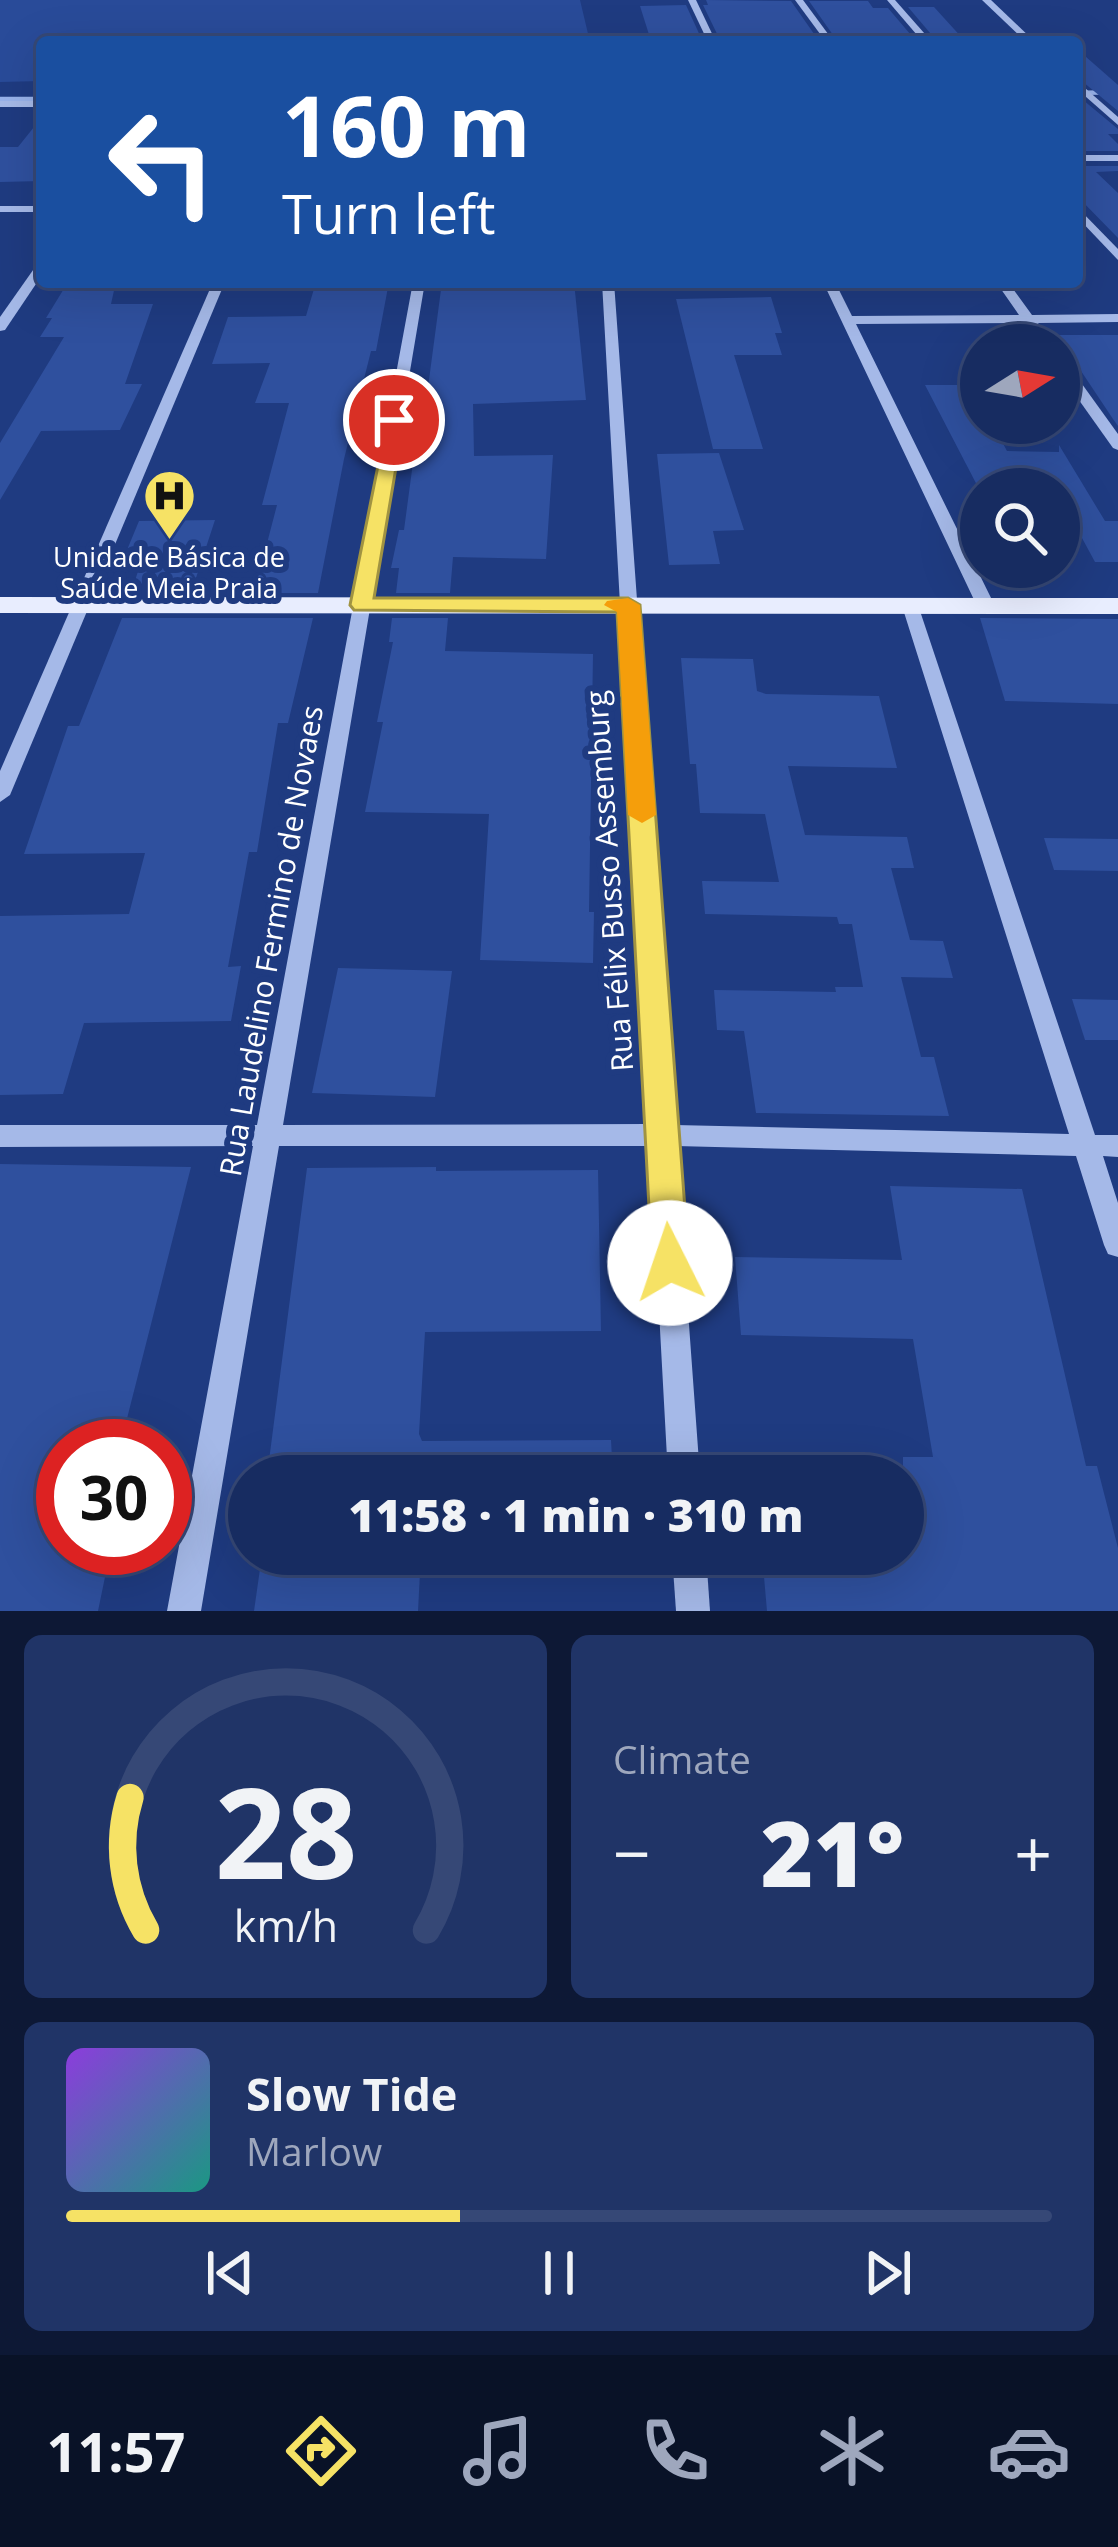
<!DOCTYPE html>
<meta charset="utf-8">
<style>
:root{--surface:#172c61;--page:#203467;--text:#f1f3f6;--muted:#9ea7bd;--line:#364876;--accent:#f6e265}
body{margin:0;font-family:"Open Sans",sans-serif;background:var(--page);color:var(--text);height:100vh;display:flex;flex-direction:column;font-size:45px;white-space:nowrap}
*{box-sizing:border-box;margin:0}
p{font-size:39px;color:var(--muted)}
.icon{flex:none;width:66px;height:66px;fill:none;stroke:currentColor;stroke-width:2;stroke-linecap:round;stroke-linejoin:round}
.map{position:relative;height:1611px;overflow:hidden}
.panel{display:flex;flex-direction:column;gap:24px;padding:24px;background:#0d1835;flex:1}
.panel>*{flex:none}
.guide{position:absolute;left:36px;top:36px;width:1047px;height:252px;border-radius:12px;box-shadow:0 12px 48px #0002,0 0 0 3px var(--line);background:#1a4fa0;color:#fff;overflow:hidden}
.needle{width:78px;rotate:79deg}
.fabs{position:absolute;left:960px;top:324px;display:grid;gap:24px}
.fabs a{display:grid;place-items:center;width:120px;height:120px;border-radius:50%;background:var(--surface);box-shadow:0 12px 48px #0002,0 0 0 3px var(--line);font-size:60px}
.speed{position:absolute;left:36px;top:1419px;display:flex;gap:24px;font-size:60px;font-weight:700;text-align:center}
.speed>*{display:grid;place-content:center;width:156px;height:156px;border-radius:50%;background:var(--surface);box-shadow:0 12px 48px #0002,0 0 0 3px var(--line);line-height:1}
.speed .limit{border:18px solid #d22;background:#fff;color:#111}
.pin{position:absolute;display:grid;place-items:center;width:102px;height:102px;color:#fff;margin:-51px;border:6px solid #fff;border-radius:50%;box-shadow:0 3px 12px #0007}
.me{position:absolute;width:132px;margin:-66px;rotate:356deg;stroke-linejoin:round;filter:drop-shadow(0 0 9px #0008)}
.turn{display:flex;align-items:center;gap:42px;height:252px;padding:0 48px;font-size:54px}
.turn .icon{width:156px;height:156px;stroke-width:2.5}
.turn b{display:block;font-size:84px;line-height:102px}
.big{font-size:90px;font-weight:800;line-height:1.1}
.panel .widget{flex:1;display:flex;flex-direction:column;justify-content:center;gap:18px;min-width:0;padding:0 42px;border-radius:18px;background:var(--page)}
.panel .dial{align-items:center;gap:0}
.dial svg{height:312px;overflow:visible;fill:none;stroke:var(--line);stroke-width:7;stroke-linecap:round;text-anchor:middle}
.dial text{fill:var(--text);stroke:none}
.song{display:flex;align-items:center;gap:36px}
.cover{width:144px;height:144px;border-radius:18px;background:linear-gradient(135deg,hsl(270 70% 55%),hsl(170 70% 35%))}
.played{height:12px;border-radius:6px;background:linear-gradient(90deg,var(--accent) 40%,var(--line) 40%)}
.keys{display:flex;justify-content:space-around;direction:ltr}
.heat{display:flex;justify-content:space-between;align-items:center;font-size:66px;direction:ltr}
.panel .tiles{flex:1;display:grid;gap:24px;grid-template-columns:1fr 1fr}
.widget:last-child{grid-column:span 2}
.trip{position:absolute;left:228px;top:1455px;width:696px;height:120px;border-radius:60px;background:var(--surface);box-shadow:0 12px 48px #0002,0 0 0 3px var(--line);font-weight:800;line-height:120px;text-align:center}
.tab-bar{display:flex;height:192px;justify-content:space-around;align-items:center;background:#091227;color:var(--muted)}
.tab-bar .icon{width:84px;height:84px}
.tab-bar .current{color:var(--accent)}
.tab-bar b{font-size:54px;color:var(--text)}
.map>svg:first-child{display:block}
.green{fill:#294b99}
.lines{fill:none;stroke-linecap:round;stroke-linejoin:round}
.stream{stroke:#98b2ea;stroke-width:4.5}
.building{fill:#2f509e}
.minor{fill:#a5b9e8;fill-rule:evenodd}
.major{fill:#e8edfe;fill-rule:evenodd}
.route{fill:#f6e265;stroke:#a09342;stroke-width:3}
.slow{fill:#f59e0b}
.labels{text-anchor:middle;stroke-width:12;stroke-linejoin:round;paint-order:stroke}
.far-poi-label{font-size:27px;fill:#fff;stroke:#1f3b81}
.street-label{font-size:30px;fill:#fff;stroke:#1f3b81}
</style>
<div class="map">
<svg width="1118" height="1611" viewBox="0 0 1118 1611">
<rect width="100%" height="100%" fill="#1f3b81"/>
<!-- green -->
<polygon class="green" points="0,0 580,0 590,42 42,42 42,81 0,82"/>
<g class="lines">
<!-- stream -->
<g class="stream">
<polyline points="1077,93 1118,92"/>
<polyline points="0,99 42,99"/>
</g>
</g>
<!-- building -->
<g class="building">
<polygon points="706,0 791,1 819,41 720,40 703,5 708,5"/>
<polygon points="809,1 868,1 873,8 888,8 916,41 838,42"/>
<polygon points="686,5 702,40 651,41 640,6"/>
<polygon points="908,7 934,7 964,40 936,40"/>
<polygon points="1077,49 1118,85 1118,111 1077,77"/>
<polygon points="1077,95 1118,129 1118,134 1108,134 1118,144 1118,151 1077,151"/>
<polygon points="42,117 42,181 0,182 0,147 18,147"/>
<polygon points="1077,166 1118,166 1118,171 1096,172 1118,193 1118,238 1077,196"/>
<polygon points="316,282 389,282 376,351 371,351 344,459 318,593 254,593 277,505 262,505 289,403 255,403 270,363 212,364 228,317 306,316"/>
<polygon points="442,282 574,282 586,400 473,404 474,456 553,455 546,559 453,557 450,593 396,593 399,568 391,568 399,530 404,530 414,455 419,455"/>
<polygon points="115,286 111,304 153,304 125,384 142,384 120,430 41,431 0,500 0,443 64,337 40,337 52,318 46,318 65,287"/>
<polygon points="771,297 782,333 775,333 782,355 734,355 763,449 713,449 676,299"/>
<polygon points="1057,335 1118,335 1118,426 1113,419"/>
<polygon points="925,385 981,385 981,423 992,423 1007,451 1059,452 1059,445 1105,521 1118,521 1118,562 1095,562 1082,538 1059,539 1059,489 979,489"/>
<polygon points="719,453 744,530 713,531 720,564 669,565 657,454"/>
<polygon points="215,520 191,593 131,593 141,562 122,562 139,521"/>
<polygon points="122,618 313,618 288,723 278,723 257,852 249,852 228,967 241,966 231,1021 84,1023 63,1094 0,1095 0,916 129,914 145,853 24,854 68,726 79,726"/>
<polygon points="392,618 448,618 445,651 593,654 589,912 594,912 593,963 480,960 489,814 365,812 383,722 377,722 393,642 389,642"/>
<polygon points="980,618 1118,619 1118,704 1005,701"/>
<polygon points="681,658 753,659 757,691 766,694 879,696 897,768 788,766 805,835 907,837 914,868 891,868 910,940 943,941 953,978 901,977 921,1057 934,1057 949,1116 756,1113 744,1031 717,1030 714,990 836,992 835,987 863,987 852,924 839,924 837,917 705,914 702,881 779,882 765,814 700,813 696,764 690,764"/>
<polygon points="1044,838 1118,839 1118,871 1054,870"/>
<polygon points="338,968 452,971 435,1097 312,1093"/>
<polygon points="1072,999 1118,1000 1118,1040 1085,1040"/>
<polygon points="0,1164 191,1167 120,1446 63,1446 63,1548 111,1548 98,1611 0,1611"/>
<polygon points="436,1167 436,1171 598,1170 601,1331 425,1332 419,1434 422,1441 611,1440 613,1476 267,1476 307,1168"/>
<polygon points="890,1186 1022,1189 1086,1466 1097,1466 1118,1548 1118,1611 767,1611 762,1554 903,1554 903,1457 933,1457 913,1339 741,1335 735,1257 902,1260"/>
<polygon points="421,1554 418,1611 254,1611 262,1555"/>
</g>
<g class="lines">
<!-- minor -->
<g class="minor">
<polygon points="688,0 696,0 716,42 708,42"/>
<polygon points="795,0 803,0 834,42 826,42"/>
<polygon points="887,0 895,0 932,42 923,42"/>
<polygon points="982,0 991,0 1035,42 1026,42"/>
<polygon points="1077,81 1118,117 1118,125 1077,89"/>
<rect x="0" y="101" width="42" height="6"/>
<rect x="1077" y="155" width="41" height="6"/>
<rect x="0" y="206" width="42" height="6"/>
<polygon points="1077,207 1118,249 1118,260 1077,217"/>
<polygon points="42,262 42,275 5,330 0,331 0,317 38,263"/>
<polygon points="213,282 225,282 10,795 0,802 0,771"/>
<polygon points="413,282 425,282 283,1125 649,1124 602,282 614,282 675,1125 1069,1134 902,606 911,601 917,602 1095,1135 1118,1135 1118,1157 1103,1156 1118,1203 1118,1257 1108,1254 1104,1245 1076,1156 676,1146 700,1476 668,1476 650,1146 279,1146 201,1611 167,1611 253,1146 0,1147 0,1125 257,1125"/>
<polygon points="823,282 835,282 852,316 1019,315 996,282 1008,282 1032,315 1118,314 1118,322 1038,323 1054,345 1040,345 1024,323 856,324 995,606 992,610 986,611 977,606"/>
<polygon points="1059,358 1064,359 1118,434 1118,450 1113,448 1059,372"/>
<polygon points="672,1554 706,1554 710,1611 676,1611"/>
</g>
<!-- major -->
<polygon class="major" points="0,597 1118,598 1118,614 0,613"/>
</g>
<!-- route -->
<polygon class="route" points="388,416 404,420 374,598 628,598 640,605 689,1263 684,1274 670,1279 657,1274 652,1263 617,612 354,610 350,605"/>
<!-- slow -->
<polygon class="slow" points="628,598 640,605 656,815 642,823 628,815 617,612 604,605 607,601"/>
<!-- icons -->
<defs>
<symbol id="hospital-pin" viewBox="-11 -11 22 30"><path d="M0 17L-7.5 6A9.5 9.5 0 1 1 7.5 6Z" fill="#f6e265" stroke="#1f3b81"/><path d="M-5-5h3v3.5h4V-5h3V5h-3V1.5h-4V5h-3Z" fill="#111"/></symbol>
</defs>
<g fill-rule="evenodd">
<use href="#hospital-pin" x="140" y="466" width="59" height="81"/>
</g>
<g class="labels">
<!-- far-poi labels -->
<g class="far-poi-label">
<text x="169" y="567">Unidade Básica de<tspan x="169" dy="31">Saúde Meia Praia</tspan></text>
</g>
<!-- street labels -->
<g class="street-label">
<text transform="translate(610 881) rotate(-94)" y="10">Rua Félix Busso Assemburg</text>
<text transform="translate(272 941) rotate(-80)" y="10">Rua Laudelino Fermino de Novaes</text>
</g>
</g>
</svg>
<div class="fabs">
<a><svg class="needle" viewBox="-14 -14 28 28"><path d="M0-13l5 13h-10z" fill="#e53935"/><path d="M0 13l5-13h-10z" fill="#9ea7bd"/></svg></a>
<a><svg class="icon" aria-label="search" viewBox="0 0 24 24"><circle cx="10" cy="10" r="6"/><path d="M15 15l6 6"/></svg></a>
</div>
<div class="speed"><div class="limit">30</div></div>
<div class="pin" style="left:394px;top:420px;background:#d93025"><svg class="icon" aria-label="arrive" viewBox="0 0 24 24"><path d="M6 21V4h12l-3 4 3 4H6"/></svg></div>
<svg class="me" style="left:670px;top:1263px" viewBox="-20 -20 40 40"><circle r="19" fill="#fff"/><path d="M0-13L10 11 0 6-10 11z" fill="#f6e265"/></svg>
<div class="trip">11:58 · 1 min · 310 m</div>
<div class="guide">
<div class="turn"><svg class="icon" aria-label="left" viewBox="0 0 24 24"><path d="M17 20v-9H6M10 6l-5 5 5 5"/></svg><div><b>160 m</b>Turn left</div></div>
</div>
</div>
<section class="panel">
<div class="tiles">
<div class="widget dial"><svg viewBox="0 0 100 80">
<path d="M14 69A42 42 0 1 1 86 69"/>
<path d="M14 69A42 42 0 0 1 10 35" stroke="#f6e265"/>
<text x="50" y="56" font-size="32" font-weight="700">28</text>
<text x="50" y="72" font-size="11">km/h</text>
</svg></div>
<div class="widget"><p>Climate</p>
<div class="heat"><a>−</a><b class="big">21°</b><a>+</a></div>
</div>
<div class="widget">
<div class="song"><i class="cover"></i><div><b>Slow Tide</b><p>Marlow</p></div></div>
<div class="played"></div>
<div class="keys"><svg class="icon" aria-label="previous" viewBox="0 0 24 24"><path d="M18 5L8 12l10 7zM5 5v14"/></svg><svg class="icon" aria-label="pause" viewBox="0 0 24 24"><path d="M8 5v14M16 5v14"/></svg><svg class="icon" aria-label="next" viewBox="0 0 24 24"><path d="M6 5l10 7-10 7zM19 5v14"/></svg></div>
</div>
</div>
</section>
<nav class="tab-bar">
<b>11:57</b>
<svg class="icon current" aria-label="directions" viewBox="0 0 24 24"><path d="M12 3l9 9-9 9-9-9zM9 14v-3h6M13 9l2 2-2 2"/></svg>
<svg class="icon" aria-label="music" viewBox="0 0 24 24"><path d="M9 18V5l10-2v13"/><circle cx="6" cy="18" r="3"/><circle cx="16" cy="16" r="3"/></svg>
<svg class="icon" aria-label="phone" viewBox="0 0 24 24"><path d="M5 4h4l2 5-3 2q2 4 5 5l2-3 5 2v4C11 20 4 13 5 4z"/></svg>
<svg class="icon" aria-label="climate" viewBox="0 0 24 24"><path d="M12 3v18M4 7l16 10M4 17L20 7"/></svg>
<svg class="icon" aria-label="car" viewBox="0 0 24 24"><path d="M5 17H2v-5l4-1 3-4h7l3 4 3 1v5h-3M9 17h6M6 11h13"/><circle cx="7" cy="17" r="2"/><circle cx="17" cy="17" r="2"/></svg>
</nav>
